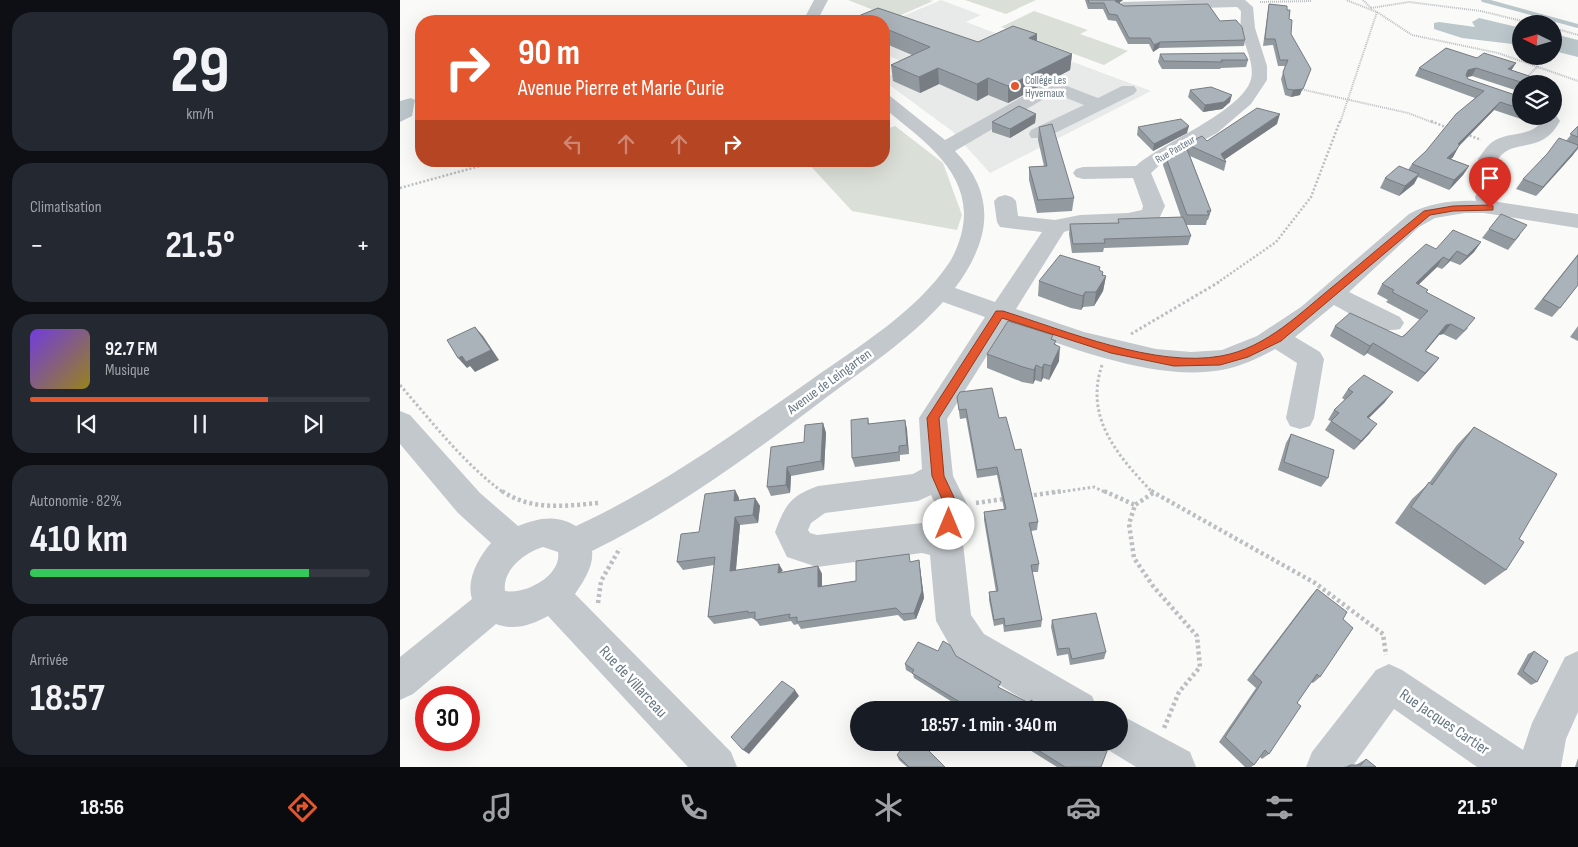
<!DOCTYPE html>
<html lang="fr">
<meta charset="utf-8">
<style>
:root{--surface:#171b24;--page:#242831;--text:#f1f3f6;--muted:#9ea1a6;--line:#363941;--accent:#e4572e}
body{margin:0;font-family:"Sofia Sans Condensed",sans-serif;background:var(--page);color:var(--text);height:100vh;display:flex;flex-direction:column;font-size:19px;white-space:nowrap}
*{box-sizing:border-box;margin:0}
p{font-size:16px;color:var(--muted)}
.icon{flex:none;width:28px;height:28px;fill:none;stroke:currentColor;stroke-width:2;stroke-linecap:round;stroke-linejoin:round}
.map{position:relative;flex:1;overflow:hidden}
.details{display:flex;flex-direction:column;gap:12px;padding:12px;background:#0d0f14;width:400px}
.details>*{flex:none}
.banner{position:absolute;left:15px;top:15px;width:475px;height:152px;border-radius:20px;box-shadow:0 5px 20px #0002;background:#e4572e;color:#fff;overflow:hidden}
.needle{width:32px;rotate:275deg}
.buttons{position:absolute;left:1112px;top:15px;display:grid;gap:10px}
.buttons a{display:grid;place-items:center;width:50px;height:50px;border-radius:50%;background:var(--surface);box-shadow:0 5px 20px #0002;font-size:25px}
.speed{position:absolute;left:15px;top:686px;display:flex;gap:10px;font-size:25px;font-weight:700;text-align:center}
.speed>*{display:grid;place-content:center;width:65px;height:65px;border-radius:50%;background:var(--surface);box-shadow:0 5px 20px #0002;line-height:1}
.speed .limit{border:8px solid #d22;background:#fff;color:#111}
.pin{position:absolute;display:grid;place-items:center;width:42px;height:42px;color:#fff;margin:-51px -21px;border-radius:50% 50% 50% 0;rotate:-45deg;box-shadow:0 0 5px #0007}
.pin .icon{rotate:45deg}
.me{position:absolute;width:55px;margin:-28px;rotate:0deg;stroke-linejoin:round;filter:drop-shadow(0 0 4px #0008)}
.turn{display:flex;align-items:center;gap:18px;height:105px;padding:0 20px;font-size:22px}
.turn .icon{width:65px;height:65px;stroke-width:2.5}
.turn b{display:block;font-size:35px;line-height:42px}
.lanes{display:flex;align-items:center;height:48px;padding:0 20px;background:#0003;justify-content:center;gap:25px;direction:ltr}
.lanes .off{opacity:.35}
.big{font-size:38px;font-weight:700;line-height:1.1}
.details .card{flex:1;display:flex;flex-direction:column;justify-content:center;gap:8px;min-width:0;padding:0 18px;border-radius:20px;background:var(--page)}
.details .dial{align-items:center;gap:0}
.dial b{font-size:65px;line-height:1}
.song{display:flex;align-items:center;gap:15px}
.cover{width:60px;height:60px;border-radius:8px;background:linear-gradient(135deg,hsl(260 70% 55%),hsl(50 70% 35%))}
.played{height:5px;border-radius:2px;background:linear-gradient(90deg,var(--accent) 70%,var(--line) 70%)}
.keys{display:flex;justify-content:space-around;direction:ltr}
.heat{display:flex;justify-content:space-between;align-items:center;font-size:28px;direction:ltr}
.charge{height:8px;border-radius:4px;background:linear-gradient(90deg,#34c759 82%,var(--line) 0)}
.trip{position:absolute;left:450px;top:701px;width:278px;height:50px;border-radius:25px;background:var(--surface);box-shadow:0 5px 20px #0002;font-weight:700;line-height:50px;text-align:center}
.dock{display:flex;height:80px;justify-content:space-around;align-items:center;background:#090b0e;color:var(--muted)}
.dock .icon{width:35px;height:35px}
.dock .active{color:var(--accent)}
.dock b{font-size:22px;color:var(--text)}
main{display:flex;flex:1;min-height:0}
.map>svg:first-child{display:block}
.built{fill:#e8e9e9}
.green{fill:#dadfd7}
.water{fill:#bbc7cb}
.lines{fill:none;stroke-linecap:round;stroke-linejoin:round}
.stream{stroke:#bbc7cb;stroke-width:4}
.path-far3{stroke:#bbbfc2;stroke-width:2;stroke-dasharray:1 1;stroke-linecap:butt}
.path-far2{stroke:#bbbfc2;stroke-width:2.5;stroke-dasharray:2 2;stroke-linecap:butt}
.path-far1{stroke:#bbbfc2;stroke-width:3;stroke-dasharray:2.5 2.5;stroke-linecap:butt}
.path{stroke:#bbbfc2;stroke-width:4.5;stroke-dasharray:3 3;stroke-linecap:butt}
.minor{fill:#c3c8cc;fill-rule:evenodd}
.wall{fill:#929a9f}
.shaded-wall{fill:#777d82}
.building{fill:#aab3b9;stroke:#777d82}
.route{fill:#e4572e;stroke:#94391e}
.poi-dot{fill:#e4572e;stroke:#fff;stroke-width:2}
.labels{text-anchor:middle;stroke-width:5;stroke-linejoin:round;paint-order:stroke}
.far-poi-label{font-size:11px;fill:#657683;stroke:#fff;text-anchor:start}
.far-street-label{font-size:11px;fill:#657683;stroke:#fff}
.street-label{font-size:14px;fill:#657683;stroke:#fff}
.near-street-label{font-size:16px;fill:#657683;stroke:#fff}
</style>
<main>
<section class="details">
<div class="card dial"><b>29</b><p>km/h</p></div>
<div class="card"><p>Climatisation</p>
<div class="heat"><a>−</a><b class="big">21.5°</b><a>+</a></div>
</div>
<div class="card">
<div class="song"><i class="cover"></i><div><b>92.7 FM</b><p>Musique</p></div></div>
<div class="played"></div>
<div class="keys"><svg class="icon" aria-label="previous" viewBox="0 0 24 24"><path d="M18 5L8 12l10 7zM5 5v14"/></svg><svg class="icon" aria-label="pause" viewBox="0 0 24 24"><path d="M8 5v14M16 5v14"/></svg><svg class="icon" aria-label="next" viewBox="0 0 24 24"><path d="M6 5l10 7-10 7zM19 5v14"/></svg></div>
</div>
<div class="card"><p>Autonomie · 82%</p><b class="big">410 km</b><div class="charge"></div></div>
<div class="card"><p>Arrivée</p><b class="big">18:57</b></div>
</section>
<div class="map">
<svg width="1178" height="767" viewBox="0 0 1178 767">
<rect width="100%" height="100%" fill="#fafaf8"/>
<!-- built -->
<polygon class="built" points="541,0 581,15 566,22 751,91 590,173 552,131 484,81 485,78 506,68 506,63 484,54 484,24"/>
<!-- green -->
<g class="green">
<polygon points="448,0 529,0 533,1 494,18"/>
<polygon points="565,0 636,0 606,14"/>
<polygon points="634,11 688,30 680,34 728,51 704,65 601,27"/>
<polygon points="495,126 543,163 562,215 557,230 452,211 406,161 484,161 484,130"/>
</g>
<!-- water -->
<g class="water">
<polygon points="1079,18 1121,28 1121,45 1062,38 1034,29 1034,23 1039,22 1075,27 1072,22"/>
<polygon points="1154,34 1178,40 1178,57 1154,51"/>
<polygon points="11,98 15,100 12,116 0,122 0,101"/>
</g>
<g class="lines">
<!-- stream -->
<polyline class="stream" points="1083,0 1178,26"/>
<!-- path-far3 -->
<g class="path-far3">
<polyline points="963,0 971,8"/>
<polyline points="860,2 912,1"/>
<polyline points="971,8 1009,2 1081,11 1134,24"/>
<polyline points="977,12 1012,35 1098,53 1178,81"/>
<polyline points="1154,28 1178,35"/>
<polyline points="1127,77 1138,66"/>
<polyline points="900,89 1008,113 1034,123"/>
<polyline points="940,123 977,12 946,0"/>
</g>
<!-- path-far2 -->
<g class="path-far2">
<polyline points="1031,121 1048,128"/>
<polyline points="1066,134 1081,140"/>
<polyline points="0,188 98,161"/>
<polyline points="817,283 876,242 911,197 940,121"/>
</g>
<!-- path-far1 -->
<g class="path-far1">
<polyline points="731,334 819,282"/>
<path d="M702 365C684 418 718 456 753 493"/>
<path d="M0 385C33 423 63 463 104 493"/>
<polyline points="653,493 694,487 707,493"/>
</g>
<!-- path -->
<g class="path">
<path d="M102 491C131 511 165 506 198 503"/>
<polyline points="704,491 735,505"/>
<polyline points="751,491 915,583 983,634 986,655"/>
<polyline points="753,493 735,505 729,524 734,558 753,586 797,636 800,667 779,692 764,728"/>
<polyline points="628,496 662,491"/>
<polyline points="576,503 604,499"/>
<polyline points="198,603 201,581 220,548"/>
</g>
<!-- minor -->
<g class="minor">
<polygon points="414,0 428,0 417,21 403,21"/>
<path d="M792 0H845L853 7 855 28 867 66V80L851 104 817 133 762 163 751 173 765 206 759 219C726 230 695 222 664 232L616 309 684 332 756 349 791 352 822 350 857 336 901 307 1009 214C1029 203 1054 200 1076 201L1075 197 1085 178 1078 159C1082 154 1086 147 1091 143 1107 130 1129 139 1142 121L1139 116H1154V112L1160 121C1156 128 1151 135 1144 139 1128 149 1110 142 1098 159L1105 178 1095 197 1098 202 1178 214V228L1084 213H1065L1035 218 1019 227 949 292 1000 317 1004 323 1000 329C979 335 953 315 934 305L895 337 920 352 924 359 914 418 910 426 900 429 890 426 886 418 897 363 875 349C859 358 841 366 822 370 755 382 669 347 606 325L547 419 553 476 568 506 563 543 571 615 584 634 692 696 698 710H641L558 660 536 621 530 555 522 553 417 567 387 557 375 532C385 505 390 496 418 486L513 474 522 469 519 418 585 317 543 302C509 340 464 369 423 400 346 458 279 508 192 551 194 566 183 582 175 594L331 752 337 767H288L148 616C132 625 114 631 96 624L13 694 0 700V657L72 599C66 580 78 558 91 543L58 513 0 444V411L10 415 80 493 118 526C138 518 156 514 176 526 261 487 335 433 411 380 459 346 516 312 549 263 558 249 564 230 564 213 563 165 517 136 484 108V95L490 96 545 140 647 83H659L698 98 722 86H734L737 90 734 94 645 138H631L629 134 631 130 684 105 654 93 555 151C598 196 590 241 555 288L595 302 642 232 600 227 597 222 594 201 598 197 605 195 612 197 616 201 618 216 655 220 680 215 728 213 742 210 743 206 733 178 683 179 676 177 673 173 676 169 683 167 736 166C761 143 843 111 851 79 855 64 844 45 841 30 840 24 841 17 841 11L837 7 723 10 716 6 723 2ZM531 495 536 506 533 525 522 523 417 535 410 533 408 530 411 523 425 513 518 501ZM143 547 158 552C162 576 125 595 105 591 102 570 125 552 143 547Z"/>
<polygon points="1178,651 1178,712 1166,739 1161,767 1077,767 994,709 952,767 906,767 912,752 976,670 989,664 1002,670 1123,750 1132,723 1165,657"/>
<polygon points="719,714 790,752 796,767 736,767 705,748 703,742 719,742"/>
</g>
</g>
<!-- wall -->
<g class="wall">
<polygon points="685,0 728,0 723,0 719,3 724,6 820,21 845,40 844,46 759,48 753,52 749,44 728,44 716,21 708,20 703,9 688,9"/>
<polygon points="869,4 887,10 900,95 891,97 885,95 881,79 885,66 878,66 873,45 863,46 868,10"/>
<polygon points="478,8 578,42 613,26 637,34 637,41 672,54 670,70 608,103 588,95 577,101 539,84 520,93 493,81 491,65 512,55 484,43 484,21 457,21 456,17"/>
<polygon points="1046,48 1153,84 1121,84 1121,92 1072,76 1067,77 1068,79 1121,97 1121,116 1124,116 1121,119 1094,110 1059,146 1053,157 1051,159 1069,166 1063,175 1049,190 1018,177 1014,184 999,196 980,188 985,178 1008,170 1012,164 1026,151 1075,98 1015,76 1019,68"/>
<polygon points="760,54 848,60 846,67 821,68 820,69 762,69 758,62"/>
<polygon points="790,90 830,102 822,109 803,112 788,97"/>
<polygon points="636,114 635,123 610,138 592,132 592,122"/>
<polygon points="877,124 825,159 826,162 824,171 790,156 811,211 808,220 807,220 806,225 786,225 791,236 788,245 704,248 703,252 672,253 669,234 670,224 718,223 718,219 781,217 763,165 765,155 786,145 786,144 807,141"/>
<polygon points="1178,126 1178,149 1136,196 1116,189 1123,179 1166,141"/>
<polygon points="639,127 674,198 672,211 637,213 629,180 629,167 644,166 638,140"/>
<polygon points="738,127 787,133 753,151 737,135"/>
<polygon points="1089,229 1120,235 1108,250 1082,238"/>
<polygon points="1081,242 1074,252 1060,265 1050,261 1042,269 1037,267 1018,285 1028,290 1026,292 1068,328 1056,340 1043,334 1039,335 1026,351 1039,358 1018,382 967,353 964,356 930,336 935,326 1002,337 1020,320 986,302 988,300 977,294 982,284 1036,249"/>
<polygon points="1178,254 1178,285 1160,308 1152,317 1134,309"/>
<polygon points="699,270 703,275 706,276 703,291 694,306 683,307 681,310 671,308 638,296 639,281"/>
<polygon points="1178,326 1178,341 1170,337"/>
<polygon points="653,339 656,345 659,361 649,380 643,378 641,382 635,380 633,384 622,382 587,368 587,354"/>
<polygon points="948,389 985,402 968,418 970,433 954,450 925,430 931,421 928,420 934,410 945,400 942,398"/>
<polygon points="557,397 599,418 615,450 638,522 637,530 631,531 639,564 638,572 632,572 642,620 641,627 604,632 603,624 594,626 589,600 589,592 596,592 584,520 584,512 604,509 597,475 577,478 566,418 560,419"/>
<polygon points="468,418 469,424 505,420 509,454 500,455 500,461 455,467 452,458"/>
<polygon points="423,423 426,433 424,470 391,476 390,493 371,496 367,487 404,442"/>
<polygon points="1074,427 1119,539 1106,570 1085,585 995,523 1012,499 1029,483 1057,445"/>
<polygon points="891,434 928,478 921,487 878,470 886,443"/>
<polygon points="335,490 339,498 339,500 355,498 360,506 358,523 340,525 336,570 383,572 418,566 422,574 422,586 456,581 511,562 519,560 524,598 516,619 504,621 498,615 401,629 398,624 394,625 391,621 360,626 355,619 353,619 352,618 314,624 308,617 314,565 283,570 277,562 299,532"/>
<polygon points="917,589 943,619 920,677 913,683 911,682 897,703 869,754 862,759 860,757 854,765 851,767 845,767 819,742 856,688 847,680 910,597"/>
<polygon points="652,620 706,652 704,659 670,665 668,654 657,656 651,627"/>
<polygon points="538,651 556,656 600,688 629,703 642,707 662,710 565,710 514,678 513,674 506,670 505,664"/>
<polygon points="1134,651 1137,682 1131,685 1117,674 1128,654"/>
<polygon points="617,742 698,742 697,745 701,767 657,767"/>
<polygon points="497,755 545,767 507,767 499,760"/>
<polygon points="1178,758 1178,767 1175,767"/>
<polygon points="966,759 976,767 944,767 950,765 956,765"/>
</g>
<!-- shaded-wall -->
<g class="shaded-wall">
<polygon points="716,0 723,0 714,7 715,1"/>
<polygon points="637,34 636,50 629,38"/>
<polygon points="760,42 759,48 753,52 754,45"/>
<polygon points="672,54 670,70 608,103 608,86"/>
<polygon points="1116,63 1111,71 1103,78 1108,69"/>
<polygon points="538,68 539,84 520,93 519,77"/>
<polygon points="1076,68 1072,76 1063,78 1068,70"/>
<polygon points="911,69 900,95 891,97 893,90"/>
<polygon points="588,78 588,95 577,101 577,84"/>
<polygon points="832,95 830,102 822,109 803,112 805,105"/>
<polygon points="1100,102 1094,110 1059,146 1053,157 1042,167 1058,144"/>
<polygon points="636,114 635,123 610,138 610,129"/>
<polygon points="880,114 877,124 824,160 821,154"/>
<polygon points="789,126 787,133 753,151 754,144"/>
<polygon points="1178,147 1173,155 1136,196 1143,187"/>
<polygon points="1069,166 1063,175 1049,190 1054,180"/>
<polygon points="1019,174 1014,184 999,196 1005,186"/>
<polygon points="1081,242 1074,252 1060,265 1067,256"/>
<polygon points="1057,251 1050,261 1042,269 1049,260"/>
<polygon points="1043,257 1037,267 1010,293 1016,283"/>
<polygon points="703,272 701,284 706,276 703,291 694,306 696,292"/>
<polygon points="685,292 683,307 681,310 683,296"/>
<polygon points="1051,324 1043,334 1039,335 1018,360 1046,325"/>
<polygon points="75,327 83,336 99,360 75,372 70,366 67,368 58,358 62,356"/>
<polygon points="973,343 967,353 964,356 970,346"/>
<polygon points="660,347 659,361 649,380 651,366"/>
<polygon points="1039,358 1031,368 1018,382 1025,373"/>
<polygon points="644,364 643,378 641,382 642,368"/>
<polygon points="636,365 635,380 633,384 634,370"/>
<polygon points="993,392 985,402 960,427 967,417"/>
<polygon points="505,420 507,429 509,454 507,445"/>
<polygon points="423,423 426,433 424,470 421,461"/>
<polygon points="977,424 970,433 954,450 961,441"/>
<polygon points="387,467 391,476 390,493 386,485"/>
<polygon points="335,490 339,498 338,509 334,501"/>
<polygon points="355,498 360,506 358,523 353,515"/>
<polygon points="335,517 340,525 335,578 330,571"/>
<polygon points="519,560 524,598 516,619 514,613"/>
<polygon points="379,564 383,571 378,573"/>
<polygon points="418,566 422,574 422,594 418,587"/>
<polygon points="395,690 399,696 349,754 343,750"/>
</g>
<!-- building -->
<g class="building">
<polygon points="688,0 716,0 715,1 724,6 808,4 820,21 836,20 842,27 845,40 760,42 754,45 750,38 729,38 717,15 709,14 704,3 689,3"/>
<polygon points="869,4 887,6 887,10 890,10 889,19 892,20 891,34 911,69 903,89 893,90 887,89 883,72 888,60 880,60 875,39 865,39"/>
<polygon points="478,8 578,42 613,26 637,34 629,38 672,54 608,86 588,78 577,84 538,68 519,77 491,65 530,47 484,28 484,21 467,21 456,17"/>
<polygon points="1046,48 1077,58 1084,53 1116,63 1108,69 1153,84 1127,84 1076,68 1068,70 1066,75 1068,79 1121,97 1121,109 1100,102 1058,144 1060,145 1057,148 1058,148 1047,158 1069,166 1054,180 1012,164 1026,151 1056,114 1084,91 1019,68"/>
<polygon points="844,53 848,60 821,60 822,62 764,61 760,54"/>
<polygon points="811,87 832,95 824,102 805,105 790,90"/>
<polygon points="619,106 636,114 610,129 592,122"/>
<polygon points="857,108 880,114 821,154 826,162 786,144 802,136 807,141"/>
<polygon points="781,119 789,126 754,144 738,127"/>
<polygon points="652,124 674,198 638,200 629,167 647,166 639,127"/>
<polygon points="1178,126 1178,137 1170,134"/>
<polygon points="1159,138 1178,145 1178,147 1143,187 1123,179 1147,154"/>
<polygon points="785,144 811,211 807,211 809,215 787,215 765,155"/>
<polygon points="999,166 1019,174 1005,186 985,178"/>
<polygon points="1101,214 1127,225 1115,240 1089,229"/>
<polygon points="783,217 791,236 704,239 705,243 673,244 670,224 719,223 718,219"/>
<polygon points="1053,230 1081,242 1067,256 1057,251 1049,260 1043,257 1016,283 1028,290 1026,292 1075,318 1064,331 1051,324 1046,325 1025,351 1039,358 1025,373 973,343 970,346 935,326 950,313 1002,337 1005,335 1028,311 992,292 994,290 982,284 1026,244 1036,249"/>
<polygon points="660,255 700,267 699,270 703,272 702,275 706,276 696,292 685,292 683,296 673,293 639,281"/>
<polygon points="1178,255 1178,285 1160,308 1143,299"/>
<polygon points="608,321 653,335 651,339 656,341 654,344 660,347 651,366 644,364 642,368 636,365 634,370 623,367 587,354"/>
<polygon points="75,327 91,350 66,362 62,356 58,358 47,340"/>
<polygon points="964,375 993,392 967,417 977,424 961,441 931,421 939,413 934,410 953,392 948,389"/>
<polygon points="592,388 599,418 606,417 615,450 621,449 638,522 629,523 639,564 631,565 642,620 605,626 604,618 594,620 589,592 598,591 584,512 606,509 597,467 577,470 566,409 559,410 557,397 560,392"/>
<polygon points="468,418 468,424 505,420 507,445 499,446 499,452 452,458 451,420"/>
<polygon points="423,423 421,461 387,467 386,485 367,487 371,447 404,442 405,425"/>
<polygon points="1074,427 1157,474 1119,539 1124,542 1106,570 1011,507 1029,482 1032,485"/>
<polygon points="891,434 934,450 928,478 884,462"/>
<polygon points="335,490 334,501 355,498 353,515 335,517 330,571 379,564 378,573 418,566 418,587 456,581 456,561 509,554 510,562 519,560 522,591 514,613 502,614 496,608 397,622 397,617 389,618 390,614 355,620 355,612 348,613 348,611 308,617 315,557 277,562 281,534 299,532 305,494"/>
<polygon points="917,589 947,612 943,619 953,628 920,677 917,674 897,703 901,706 869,754 865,750 854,765 825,737 862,682 853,674"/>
<polygon points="696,613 706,652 672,659 669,648 658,649 652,620"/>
<polygon points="543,641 550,645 556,656 601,682 598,687 629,703 631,700 642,707 657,707 662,710 573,710 512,673 514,670 505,664 518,642 538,651"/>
<polygon points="1134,651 1148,661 1137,682 1123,671"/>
<polygon points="382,681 395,690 343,750 331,737"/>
<polygon points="507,742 520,742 545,767 509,767 497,755"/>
<polygon points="625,742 698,742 697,745 707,751 701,767 665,767"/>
<polygon points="966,759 976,767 948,767 950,765 961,765"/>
</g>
<!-- route -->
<path class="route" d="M1090 205 1093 206V210L1053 211 1030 215 881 341 848 357 820 365 774 366 711 353 602 318 539 418 544 476 558 506 554 529 549 530 544 529 542 524 545 506 532 476 527 418 596 311H603C666 331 756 368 821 356 867 348 901 312 936 284 965 260 994 235 1024 211L1053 206Z"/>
<!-- markers -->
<circle class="poi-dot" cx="615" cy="86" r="5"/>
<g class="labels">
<!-- far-poi labels -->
<g class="far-poi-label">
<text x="625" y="84">Collège Les<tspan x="625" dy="13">Hyvernaux</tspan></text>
</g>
<!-- far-street labels -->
<g class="far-street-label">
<text transform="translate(775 149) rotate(-30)" y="4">Rue Pasteur</text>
</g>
<!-- street labels -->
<g class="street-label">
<text transform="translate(429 381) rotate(-36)" y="5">Avenue de Leingarten</text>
</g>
<!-- near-street labels -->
<g class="near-street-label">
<text transform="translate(234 681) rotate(47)" y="6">Rue de Villarceau</text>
<text transform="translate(1045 721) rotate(34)" y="6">Rue Jacques Cartier</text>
</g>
</g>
</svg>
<div class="buttons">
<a><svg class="needle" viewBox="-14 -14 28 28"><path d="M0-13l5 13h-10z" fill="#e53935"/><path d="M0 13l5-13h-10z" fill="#9ea1a6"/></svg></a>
<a><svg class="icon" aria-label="layers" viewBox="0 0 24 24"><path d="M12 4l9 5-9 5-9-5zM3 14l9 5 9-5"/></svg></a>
</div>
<div class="speed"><div class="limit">30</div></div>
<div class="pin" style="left:1090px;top:208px;background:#d93025"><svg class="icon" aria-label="arrive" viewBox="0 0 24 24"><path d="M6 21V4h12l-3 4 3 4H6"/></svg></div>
<svg class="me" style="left:549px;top:524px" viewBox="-20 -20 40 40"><circle r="19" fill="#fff"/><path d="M0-13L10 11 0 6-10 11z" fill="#e4572e"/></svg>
<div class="trip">18:57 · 1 min · 340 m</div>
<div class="banner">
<div class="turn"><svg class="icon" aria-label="right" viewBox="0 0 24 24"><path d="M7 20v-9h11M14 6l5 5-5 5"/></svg><div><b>90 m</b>Avenue Pierre et Marie Curie</div></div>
<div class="lanes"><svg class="icon off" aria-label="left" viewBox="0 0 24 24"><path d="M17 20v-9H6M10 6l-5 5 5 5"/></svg><svg class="icon off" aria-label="ahead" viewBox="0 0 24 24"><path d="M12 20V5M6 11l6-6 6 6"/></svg><svg class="icon off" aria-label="ahead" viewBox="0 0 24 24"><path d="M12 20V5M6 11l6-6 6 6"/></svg><svg class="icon" aria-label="right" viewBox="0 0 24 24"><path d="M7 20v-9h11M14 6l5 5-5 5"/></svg></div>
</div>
</div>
</main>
<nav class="dock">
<b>18:56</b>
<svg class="icon active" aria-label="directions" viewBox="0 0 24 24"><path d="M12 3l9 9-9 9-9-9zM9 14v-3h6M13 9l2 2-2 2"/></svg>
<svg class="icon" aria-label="music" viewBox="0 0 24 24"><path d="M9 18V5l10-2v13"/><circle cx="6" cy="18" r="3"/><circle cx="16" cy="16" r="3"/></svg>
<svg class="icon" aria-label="phone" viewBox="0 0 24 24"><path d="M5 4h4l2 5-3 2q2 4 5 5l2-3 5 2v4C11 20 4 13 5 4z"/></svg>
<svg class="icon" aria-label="climate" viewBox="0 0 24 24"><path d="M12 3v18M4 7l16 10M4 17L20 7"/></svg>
<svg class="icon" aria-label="car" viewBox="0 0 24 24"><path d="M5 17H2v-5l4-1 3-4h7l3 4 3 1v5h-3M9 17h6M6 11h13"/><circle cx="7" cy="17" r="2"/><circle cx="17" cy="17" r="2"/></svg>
<svg class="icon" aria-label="filters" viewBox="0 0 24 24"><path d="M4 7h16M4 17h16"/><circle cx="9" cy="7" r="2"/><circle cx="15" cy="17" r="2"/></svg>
<b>21.5°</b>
</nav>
